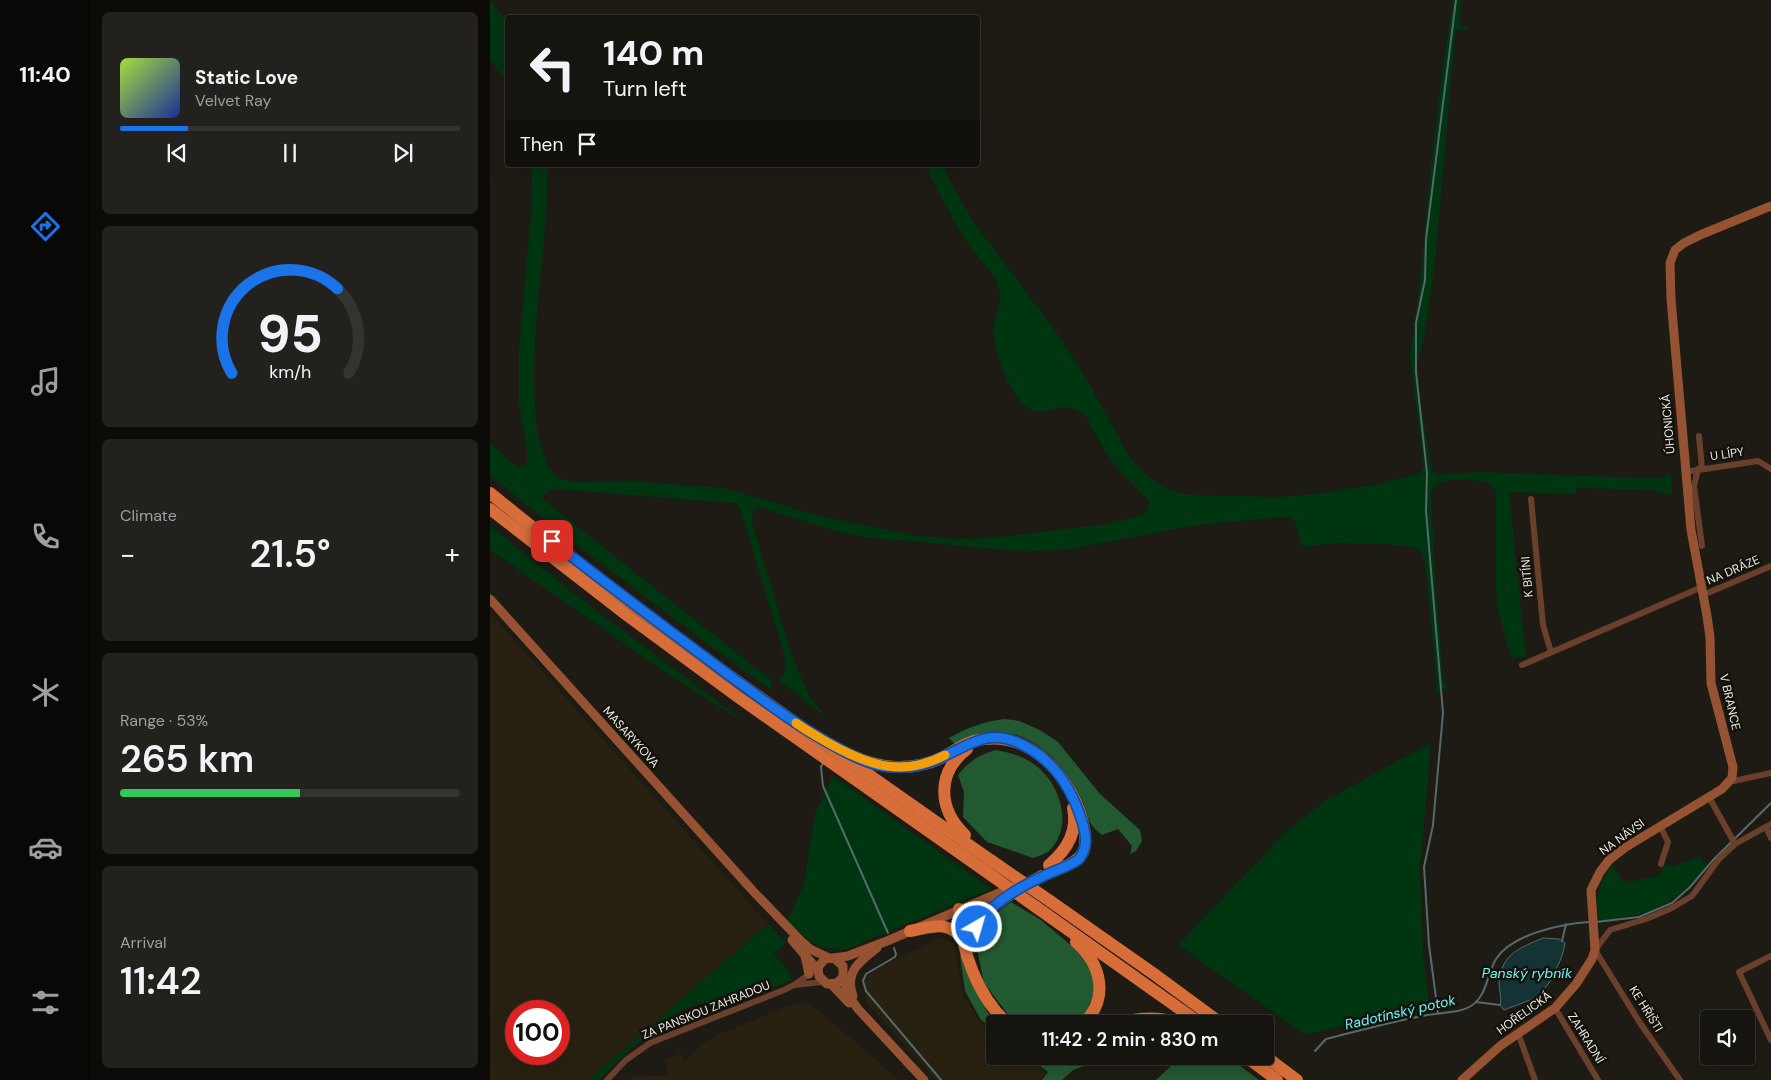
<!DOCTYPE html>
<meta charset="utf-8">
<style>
:root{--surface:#16140f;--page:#23211d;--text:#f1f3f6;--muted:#9e9e9e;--line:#35332f;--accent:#1a73e8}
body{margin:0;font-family:"DM Sans",sans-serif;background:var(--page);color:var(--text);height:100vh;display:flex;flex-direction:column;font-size:19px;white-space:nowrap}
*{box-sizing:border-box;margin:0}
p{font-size:16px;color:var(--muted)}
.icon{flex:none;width:28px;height:28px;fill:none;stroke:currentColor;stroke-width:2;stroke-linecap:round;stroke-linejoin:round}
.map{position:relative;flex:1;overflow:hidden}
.panel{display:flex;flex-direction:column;gap:12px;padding:12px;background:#0c0b08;width:400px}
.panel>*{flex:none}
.guide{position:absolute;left:15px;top:15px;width:475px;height:152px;border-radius:5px;box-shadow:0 5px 20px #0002,0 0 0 1px var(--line);background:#16140f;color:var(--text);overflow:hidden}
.fabs{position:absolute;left:1210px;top:1010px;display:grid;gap:10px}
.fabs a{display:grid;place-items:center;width:55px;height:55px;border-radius:5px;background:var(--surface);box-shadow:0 5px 20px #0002,0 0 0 1px var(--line);font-size:25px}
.speed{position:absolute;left:15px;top:1000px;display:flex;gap:10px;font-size:25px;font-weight:700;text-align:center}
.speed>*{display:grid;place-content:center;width:65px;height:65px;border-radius:50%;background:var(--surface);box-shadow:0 5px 20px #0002,0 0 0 1px var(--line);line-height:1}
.speed .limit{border:8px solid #d22;background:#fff;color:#111}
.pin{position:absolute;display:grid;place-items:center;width:42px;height:42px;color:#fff;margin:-21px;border-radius:10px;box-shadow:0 2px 8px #0006}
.me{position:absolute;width:55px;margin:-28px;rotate:38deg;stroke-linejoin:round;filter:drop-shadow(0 0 4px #0008)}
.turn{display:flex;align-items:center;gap:18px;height:105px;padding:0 15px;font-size:22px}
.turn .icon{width:65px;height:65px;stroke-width:2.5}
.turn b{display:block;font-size:35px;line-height:42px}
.then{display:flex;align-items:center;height:48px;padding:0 15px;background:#0003;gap:10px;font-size:19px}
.big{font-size:38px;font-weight:600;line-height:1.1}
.panel .widget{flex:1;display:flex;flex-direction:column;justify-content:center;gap:8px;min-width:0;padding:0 18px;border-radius:8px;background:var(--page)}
.panel .dial{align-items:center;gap:0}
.dial svg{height:130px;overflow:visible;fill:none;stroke:var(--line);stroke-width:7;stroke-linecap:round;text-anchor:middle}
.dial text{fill:var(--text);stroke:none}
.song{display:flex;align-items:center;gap:15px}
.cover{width:60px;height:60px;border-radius:8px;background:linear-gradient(135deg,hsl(80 70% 55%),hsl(230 70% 35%))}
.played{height:5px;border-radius:2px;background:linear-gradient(90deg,var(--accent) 20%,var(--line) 20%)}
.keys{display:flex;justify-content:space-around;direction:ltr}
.heat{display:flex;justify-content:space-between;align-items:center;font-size:28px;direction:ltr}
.charge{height:8px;border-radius:4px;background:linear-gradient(90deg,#34c759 53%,var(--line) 0)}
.trip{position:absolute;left:496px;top:1015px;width:288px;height:50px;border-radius:5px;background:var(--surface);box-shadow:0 5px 20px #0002,0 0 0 1px var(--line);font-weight:600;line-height:50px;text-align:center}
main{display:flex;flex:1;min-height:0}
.tab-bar{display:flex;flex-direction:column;width:90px;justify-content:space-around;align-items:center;background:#090806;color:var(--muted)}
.tab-bar .icon{width:35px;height:35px}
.tab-bar .current{color:var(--accent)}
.tab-bar b{font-size:22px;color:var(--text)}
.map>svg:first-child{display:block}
.industrial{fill:#282111;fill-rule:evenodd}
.green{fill:#003511}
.forest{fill:#235930}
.water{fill:#153334;stroke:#556a69}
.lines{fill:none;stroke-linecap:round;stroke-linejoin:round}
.stream{stroke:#556a69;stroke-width:2}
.minor{stroke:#6a402c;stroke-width:6}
.secondary{stroke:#965333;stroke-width:9}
.motorway{stroke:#d76e39;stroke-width:12}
.motorway-bridge{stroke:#d76e39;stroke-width:12}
.route-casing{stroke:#114b97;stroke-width:12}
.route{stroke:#1a73e8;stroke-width:9}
.slow{stroke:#f59e0b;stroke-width:9}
.labels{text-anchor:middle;stroke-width:5;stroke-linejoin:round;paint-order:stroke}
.street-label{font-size:12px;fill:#ebe9e4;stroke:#14120b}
.water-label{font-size:14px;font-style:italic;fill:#6ff6fc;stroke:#14120b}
</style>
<main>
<nav class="tab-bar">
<b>11:40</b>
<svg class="icon current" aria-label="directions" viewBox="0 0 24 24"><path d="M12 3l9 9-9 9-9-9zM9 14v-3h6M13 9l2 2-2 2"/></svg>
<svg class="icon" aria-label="music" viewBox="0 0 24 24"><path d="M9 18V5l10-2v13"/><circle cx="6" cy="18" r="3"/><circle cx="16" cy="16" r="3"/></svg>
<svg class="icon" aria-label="phone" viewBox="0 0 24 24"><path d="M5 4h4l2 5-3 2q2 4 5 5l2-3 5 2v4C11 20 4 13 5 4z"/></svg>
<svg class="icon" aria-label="climate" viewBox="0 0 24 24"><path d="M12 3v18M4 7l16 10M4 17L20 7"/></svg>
<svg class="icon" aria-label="car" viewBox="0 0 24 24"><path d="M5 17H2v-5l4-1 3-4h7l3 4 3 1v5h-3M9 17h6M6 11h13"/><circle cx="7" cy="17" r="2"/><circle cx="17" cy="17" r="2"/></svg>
<svg class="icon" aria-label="filters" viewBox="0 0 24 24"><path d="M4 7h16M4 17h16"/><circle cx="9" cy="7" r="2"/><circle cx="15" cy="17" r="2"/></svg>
</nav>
<section class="panel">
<div class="widget">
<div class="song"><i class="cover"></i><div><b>Static Love</b><p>Velvet Ray</p></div></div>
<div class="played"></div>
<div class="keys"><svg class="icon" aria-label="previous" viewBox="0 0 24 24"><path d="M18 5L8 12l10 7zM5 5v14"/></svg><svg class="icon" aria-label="pause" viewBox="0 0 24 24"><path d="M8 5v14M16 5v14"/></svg><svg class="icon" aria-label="next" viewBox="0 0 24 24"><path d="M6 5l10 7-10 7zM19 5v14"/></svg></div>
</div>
<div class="widget dial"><svg viewBox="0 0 100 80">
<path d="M14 69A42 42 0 1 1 86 69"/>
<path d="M14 69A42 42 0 0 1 79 17" stroke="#1a73e8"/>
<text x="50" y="56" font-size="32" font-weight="700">95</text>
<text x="50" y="72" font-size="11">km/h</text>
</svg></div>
<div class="widget"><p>Climate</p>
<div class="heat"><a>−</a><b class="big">21.5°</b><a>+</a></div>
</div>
<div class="widget"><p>Range · 53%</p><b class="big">265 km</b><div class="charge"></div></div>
<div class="widget"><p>Arrival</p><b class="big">11:42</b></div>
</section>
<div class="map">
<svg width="1281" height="1080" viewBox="0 0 1281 1080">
<rect width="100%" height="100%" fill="#1e1b14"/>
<!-- industrial -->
<g class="industrial">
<path d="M0 613 278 924 98 1080H0ZM26 1011H69V1054H26Z"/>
<polygon points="448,938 464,943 473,995 490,1022 505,1035 505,1056 533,1056 556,1073 549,1080 446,1080 376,1002 373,985 379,974"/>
<polygon points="315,1002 328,1010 409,1080 139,1080 144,1075 174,1076 178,1073 174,1060 191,1053 195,1062 208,1047 225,1036 301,1005"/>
</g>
<!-- green -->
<g class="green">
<path d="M963 0H972L969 18 971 25 981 29H967L965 35 945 261 935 331 927 365 931 407 942 470 946 475 987 472 1154 478 1173 477 1181 473 1182 496 1161 490 1086 488V494L1019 492 1036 657 1021 658 1008 610 1006 590V493L999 483C986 480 958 476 946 485 942 488 942 492 941 496L946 591 953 677 957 686 961 688 945 692 947 684 935 560 931 552 923 547 895 544 845 543 812 547 806 523 801 517H793L707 525 579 549 545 551 504 549 376 537 349 532 270 507 263 511 262 522 303 659 319 695 337 719 289 680C297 672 296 665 294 654L250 508 247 504 243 503 76 490H61L53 495 54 500 281 680V690C185 620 91 550 0 475V443L18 460 29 467 36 465 38 456 29 403V351L41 212 42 165H58C57 193 56 221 53 248 49 303 30 428 63 473 67 479 76 480 83 482H153L234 488 330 516 427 536 465 539 504 538 616 524 653 515 658 508 659 502 656 498 628 469 616 453 595 415C571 397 554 420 538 408 519 394 502 349 504 326 506 313 513 302 509 289 505 273 488 259 479 245 462 220 449 192 435 165H452L465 191 486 225 562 326 589 366 641 459 657 476 679 490 699 495 788 497 826 494 884 485 925 475 930 473 934 467 920 355 930 283 940 175 952 73Z"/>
<polygon points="0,1 17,21 17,84 0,59"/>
<polygon points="0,526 97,604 262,727 179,675 0,550"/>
<polygon points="941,743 930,869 933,956 940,1009 906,1013 815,1035 688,945 796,832 836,800"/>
<polygon points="343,776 501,889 354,950 327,946 297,922 314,884 325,813"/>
<path d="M1211 857 1216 867C1181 908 1162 914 1109 921 1105 899 1108 883 1122 865L1134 883 1171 875 1174 865 1182 867Z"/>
<polygon points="278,924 296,943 284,954 298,970 302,980 232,1006 210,1003 192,1010 141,1048 109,1080 98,1080"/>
</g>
<!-- forest -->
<g class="forest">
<path d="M515 719 529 721 550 730 568 742 610 794 650 830 652 841 646 851 640 854 642 846 628 829 612 835C595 822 599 814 590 796 576 766 543 730 506 733 493 734 478 741 466 745L459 738C477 728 495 721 515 719Z"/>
<path d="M506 750C521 753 533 756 545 765 570 783 584 826 560 850 556 854 549 856 543 858L497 842 473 817 474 792 468 775C479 761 489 755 506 750Z"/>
<polygon points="521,902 551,920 597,959 606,988 596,1013 582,1024 534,1024 520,1017 494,983 487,949 494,922"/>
<polygon points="472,950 497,1012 510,1024 505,1024 505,1031 491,1020 475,991 470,956"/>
<polygon points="538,1056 624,1056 583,1070 572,1080 552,1080 558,1072"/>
<polygon points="692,1056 737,1056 769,1080 666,1080"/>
</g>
<!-- water -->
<path class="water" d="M1053 938 1069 939 1075 943C1073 954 1069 968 1061 975V980L1048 997 1014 1010 1010 1005C1012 997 1009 991 1009 982 1012 953 1030 948 1053 938Z"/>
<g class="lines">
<!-- stream -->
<g class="stream">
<polyline points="333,763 331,767 333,786 398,933"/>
<polyline points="1106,922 1149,917 1182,903 1200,887 1224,859 1281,803"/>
<polyline points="1072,941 1076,924"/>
<polyline points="404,948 406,954 405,957 376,974 373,981 376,991 451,1080"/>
<polyline points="986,1002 1010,1005"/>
<polyline points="948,1013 939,945 934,867 943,825 953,713 936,511 937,473 926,372 926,323 935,280 936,239 966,0"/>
<path d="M825 1051 836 1039C868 1031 900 1022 933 1016 948 1012 968 1014 981 1006 997 996 997 974 1006 959 1022 934 1071 924 1099 922"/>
</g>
<!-- minor -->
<g class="minor">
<polyline points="1209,436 1212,469"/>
<polyline points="1208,469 1204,486 1212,546"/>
<polyline points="1195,472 1268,461 1281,469"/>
<polyline points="1041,499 1053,625 1061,652"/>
<polyline points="1213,595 1281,566"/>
<polyline points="1032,665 1212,587"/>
<polyline points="1239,782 1281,773"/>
<polyline points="1219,797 1245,844"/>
<polyline points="1170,826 1178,842 1171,864"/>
<polyline points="1276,827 1281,838"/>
<polyline points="1281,956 1249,972 1281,1040"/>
<polyline points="304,985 333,982"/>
<polyline points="1065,1008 1108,1080"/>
<polyline points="1028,1033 1045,1080"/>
<polyline points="117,1080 136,1060 160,1043 294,990 304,985 321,973"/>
<polyline points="1190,1080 1150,1023 1105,950 1120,930 1156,919 1180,909 1202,896 1229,859 1245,844 1281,824"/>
</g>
<!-- secondary -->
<g class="secondary">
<polyline points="0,599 263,891 312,942 320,949 339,958"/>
<polyline points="547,878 574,867"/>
<polyline points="302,940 326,968"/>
<polyline points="315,956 319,974"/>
<polyline points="345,959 353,966 353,977 347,983 337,984 329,976 328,967 335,959 358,956 397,941 523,887"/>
<polyline points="352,978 359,996 368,1009 434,1080"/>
<polyline points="341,984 359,1003"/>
<path d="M363 996C354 972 370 961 387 948"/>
<polyline points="972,1080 1010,1046 1065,1008 1086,984 1102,959 1105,950 1101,890 1110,872 1119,860 1136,847 1232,789 1242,778 1243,767 1221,683 1220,637 1217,616 1201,530 1181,299 1180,263 1185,250 1194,243 1210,235 1281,206"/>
</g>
<!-- motorway -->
<g class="motorway">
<path d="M0 493C161 624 332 742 502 861"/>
<polyline points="0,509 138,616 248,697 491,868"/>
<path d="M359 754C388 769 421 772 451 758 463 752 475 742 489 740 542 729 585 781 594 828 598 850 594 858 574 867"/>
<path d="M475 835C448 809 446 773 477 749"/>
<path d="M559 865C577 850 588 831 583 808"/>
<polyline points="560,901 664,974 732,1024"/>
<polyline points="546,907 711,1024"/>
<path d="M469 909C471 950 487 996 518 1024"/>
<path d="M420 931C442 927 459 919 474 941"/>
<path d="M586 942C611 964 620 998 593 1024"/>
<path d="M482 945C490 905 520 895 552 876"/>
<path d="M625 1024C648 1017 670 1016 692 1024"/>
<polyline points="755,1056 787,1080"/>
<polyline points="775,1056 807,1080"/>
</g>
<!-- motorway-bridge -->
<g class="motorway-bridge">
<polyline points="502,861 560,901"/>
<polyline points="491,868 546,907"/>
</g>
</g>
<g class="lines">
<defs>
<path id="route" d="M62 541C123 589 185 635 247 681 280 705 311 728 346 747 359 754 372 761 387 765 405 769 426 768 443 761 477 748 496 725 535 746 564 761 581 788 591 818 594 827 597 837 595 846 594 852 592 856 588 860 579 866 567 870 558 874 535 884 498 904 487 927"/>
</defs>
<!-- route casing -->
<use href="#route" class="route-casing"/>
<!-- route -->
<use href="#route" class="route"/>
<!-- slow -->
<path class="slow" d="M306 723C317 731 330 738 342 745 381 766 413 777 455 755"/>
</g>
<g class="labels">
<!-- street labels -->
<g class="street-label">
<text transform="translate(1178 424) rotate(-95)" y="4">ÚHONICKÁ</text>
<text transform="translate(1237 454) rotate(-8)" y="4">U LÍPY</text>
<text transform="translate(1243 570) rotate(-23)" y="4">NA DRÁZE</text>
<text transform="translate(1037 577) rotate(-95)" y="4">K BITÍNI</text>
<text transform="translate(1240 702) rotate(77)" y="4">V BRANCE</text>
<text transform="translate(141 737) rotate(48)" y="4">MASARYKOVA</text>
<text transform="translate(1132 837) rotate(-36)" y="4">NA NÁVSI</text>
<text transform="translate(1156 1009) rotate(58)" y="4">KE HŘIŠTI</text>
<text transform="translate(216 1010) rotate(-22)" y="4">ZA PANSKOU ZAHRADOU</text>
<text transform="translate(1034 1013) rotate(-36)" y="4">HOŘELICKÁ</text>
<text transform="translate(1096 1038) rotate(58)" y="4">ZAHRADNÍ</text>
</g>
<!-- water labels -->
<g class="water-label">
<text x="1037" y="978">Panský rybník</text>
<text transform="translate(910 1012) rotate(-13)" y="5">Radotínský potok</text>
</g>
</g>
</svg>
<div class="fabs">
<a><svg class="icon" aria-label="sound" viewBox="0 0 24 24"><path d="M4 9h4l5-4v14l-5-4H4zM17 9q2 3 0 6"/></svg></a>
</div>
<div class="speed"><div class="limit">100</div></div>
<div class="pin" style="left:62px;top:541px;background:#d93025"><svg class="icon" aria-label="arrive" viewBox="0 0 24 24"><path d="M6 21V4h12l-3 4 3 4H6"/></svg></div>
<svg class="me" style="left:487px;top:927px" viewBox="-20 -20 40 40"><circle r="17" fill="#1a73e8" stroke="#fff" stroke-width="3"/><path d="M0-11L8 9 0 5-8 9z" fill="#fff"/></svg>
<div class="trip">11:42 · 2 min · 830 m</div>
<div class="guide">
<div class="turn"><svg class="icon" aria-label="left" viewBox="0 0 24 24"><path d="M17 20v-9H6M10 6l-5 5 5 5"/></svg><div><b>140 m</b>Turn left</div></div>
<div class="then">Then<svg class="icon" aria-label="arrive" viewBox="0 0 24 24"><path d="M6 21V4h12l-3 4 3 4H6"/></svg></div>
</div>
</div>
</main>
